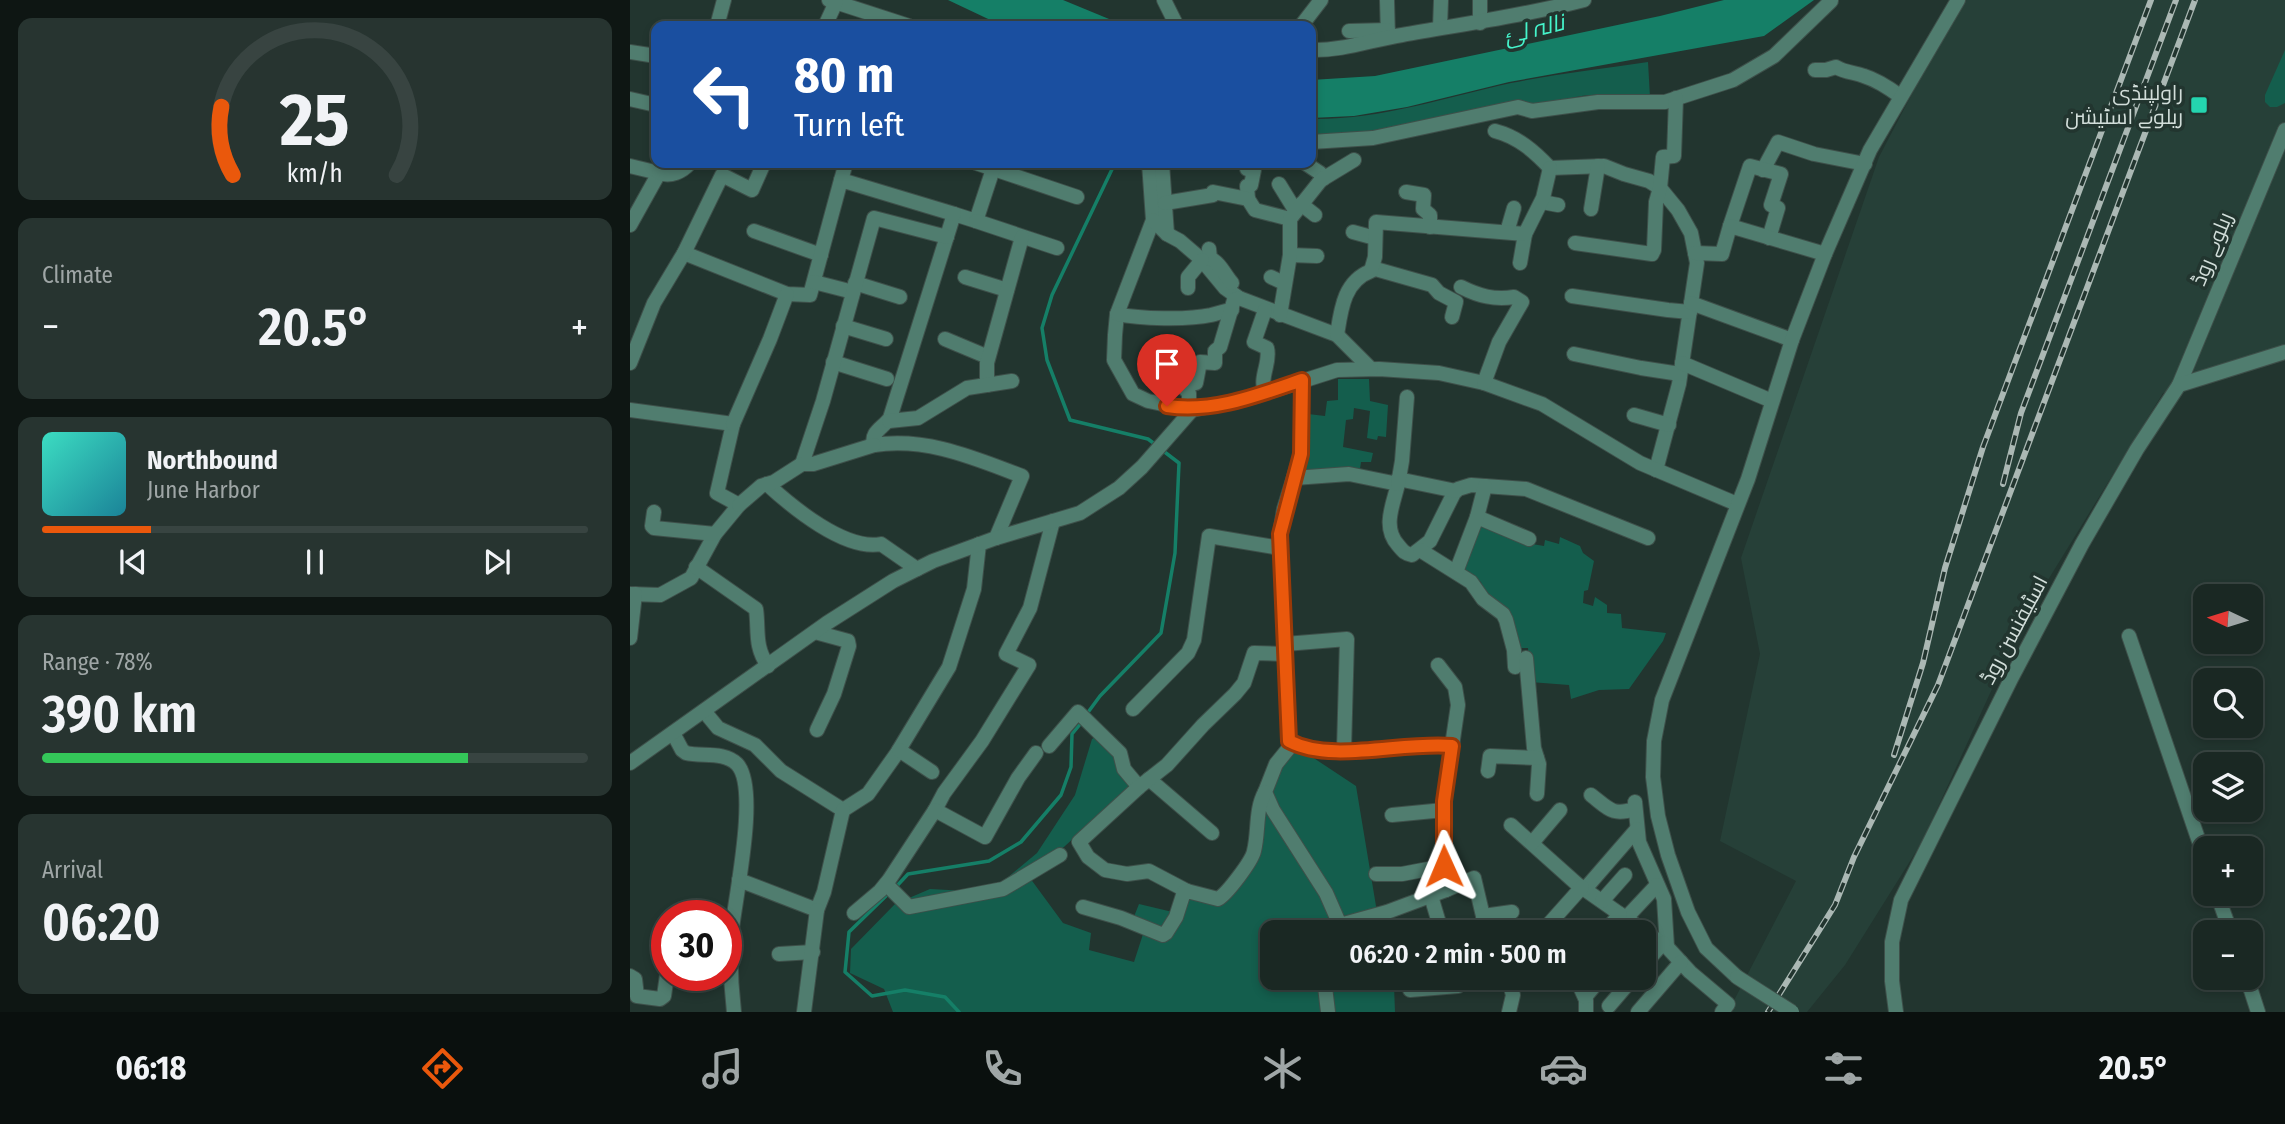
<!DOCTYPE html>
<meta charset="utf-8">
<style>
:root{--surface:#1a2823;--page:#273430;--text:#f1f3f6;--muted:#9fa6a6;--line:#384441;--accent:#ea580c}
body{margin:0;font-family:"Fira Sans Condensed",Cairo,sans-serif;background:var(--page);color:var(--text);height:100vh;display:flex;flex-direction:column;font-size:26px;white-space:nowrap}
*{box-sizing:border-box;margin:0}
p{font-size:23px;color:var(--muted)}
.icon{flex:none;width:38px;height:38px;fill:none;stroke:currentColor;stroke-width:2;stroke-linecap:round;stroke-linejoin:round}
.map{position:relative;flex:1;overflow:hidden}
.side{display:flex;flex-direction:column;gap:18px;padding:18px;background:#0e1613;width:630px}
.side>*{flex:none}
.banner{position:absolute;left:21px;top:21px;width:665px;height:147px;border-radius:14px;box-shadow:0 4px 10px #0003,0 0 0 2px var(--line);background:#1a4fa0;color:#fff;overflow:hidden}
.needle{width:46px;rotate:274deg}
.buttons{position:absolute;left:1563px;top:584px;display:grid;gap:14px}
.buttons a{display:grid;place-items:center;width:70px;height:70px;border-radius:14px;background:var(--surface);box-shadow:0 4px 10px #0003,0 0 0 2px var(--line);font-size:35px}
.speed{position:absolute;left:21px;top:900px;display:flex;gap:14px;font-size:35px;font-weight:700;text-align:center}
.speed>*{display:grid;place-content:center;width:91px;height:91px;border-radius:50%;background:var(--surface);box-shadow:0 4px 10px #0003,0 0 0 2px var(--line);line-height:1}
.speed .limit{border:10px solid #d22;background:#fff;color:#111}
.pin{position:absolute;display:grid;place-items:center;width:60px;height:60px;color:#fff;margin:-72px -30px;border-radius:50% 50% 50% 0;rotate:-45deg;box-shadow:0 0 7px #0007}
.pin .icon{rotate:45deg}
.me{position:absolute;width:77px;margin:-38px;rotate:359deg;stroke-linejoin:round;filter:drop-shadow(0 0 5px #0008)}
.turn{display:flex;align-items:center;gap:24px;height:147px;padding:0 28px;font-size:32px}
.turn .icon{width:91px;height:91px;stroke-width:2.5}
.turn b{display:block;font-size:49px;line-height:60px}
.big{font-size:52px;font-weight:600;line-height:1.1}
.side .tile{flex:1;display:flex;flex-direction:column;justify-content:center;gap:10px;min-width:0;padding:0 24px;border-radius:14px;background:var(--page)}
.side .dial{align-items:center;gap:0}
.dial svg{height:182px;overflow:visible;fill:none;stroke:var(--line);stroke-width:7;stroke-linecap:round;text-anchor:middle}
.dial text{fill:var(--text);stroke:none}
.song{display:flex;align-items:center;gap:21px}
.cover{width:84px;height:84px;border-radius:10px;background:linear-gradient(135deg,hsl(170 70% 55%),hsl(190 70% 35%))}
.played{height:7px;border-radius:4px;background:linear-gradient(90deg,var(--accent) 20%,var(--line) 20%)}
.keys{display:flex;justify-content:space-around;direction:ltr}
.heat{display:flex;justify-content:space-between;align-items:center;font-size:38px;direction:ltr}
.charge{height:10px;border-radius:5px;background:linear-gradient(90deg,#34c759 78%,var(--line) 0)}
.trip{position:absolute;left:630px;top:920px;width:396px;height:70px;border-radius:14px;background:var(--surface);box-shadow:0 4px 10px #0003,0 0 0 2px var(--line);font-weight:600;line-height:70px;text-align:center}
.tab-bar{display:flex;height:112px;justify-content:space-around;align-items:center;background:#0a100e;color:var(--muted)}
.tab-bar .icon{width:49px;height:49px}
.tab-bar .selected{color:var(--accent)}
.tab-bar b{font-size:32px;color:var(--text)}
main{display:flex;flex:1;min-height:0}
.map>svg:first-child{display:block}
.built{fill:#264038}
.green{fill:#145e4d}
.water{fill:#157f67}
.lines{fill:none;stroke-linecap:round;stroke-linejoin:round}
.stream{stroke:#157f67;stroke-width:3.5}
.minor-casing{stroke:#3e504a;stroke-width:16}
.minor{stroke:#507d6f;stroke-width:14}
.rail-casing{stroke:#abb8b4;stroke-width:6}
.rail{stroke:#22352f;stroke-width:3.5;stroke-dasharray:10;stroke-linecap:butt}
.minor-bridge-casing{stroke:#3e504a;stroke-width:16;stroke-linecap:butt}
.minor-bridge{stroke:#507d6f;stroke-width:14}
.route-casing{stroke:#983908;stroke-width:18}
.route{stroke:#ea580c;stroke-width:12}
.poi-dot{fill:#24d5af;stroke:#22352f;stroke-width:2.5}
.labels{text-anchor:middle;stroke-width:7;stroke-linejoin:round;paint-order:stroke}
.poi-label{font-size:21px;fill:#d2deda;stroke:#22352f;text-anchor:end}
.street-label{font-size:21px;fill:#d2deda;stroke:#22352f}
.water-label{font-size:23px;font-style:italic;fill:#45f4cb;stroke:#22352f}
</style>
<main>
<section class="side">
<div class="tile dial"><svg viewBox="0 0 100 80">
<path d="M14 69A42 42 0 1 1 86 69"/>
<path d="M14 69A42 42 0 0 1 9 39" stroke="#ea580c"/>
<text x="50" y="56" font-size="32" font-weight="700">25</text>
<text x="50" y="72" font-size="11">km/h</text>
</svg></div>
<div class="tile"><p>Climate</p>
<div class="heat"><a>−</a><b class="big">20.5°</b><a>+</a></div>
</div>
<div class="tile">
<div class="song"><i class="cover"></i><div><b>Northbound</b><p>June Harbor</p></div></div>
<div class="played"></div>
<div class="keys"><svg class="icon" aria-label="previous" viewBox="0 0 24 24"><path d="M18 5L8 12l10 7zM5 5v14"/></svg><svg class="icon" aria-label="pause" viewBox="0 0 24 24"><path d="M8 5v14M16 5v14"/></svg><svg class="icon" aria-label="next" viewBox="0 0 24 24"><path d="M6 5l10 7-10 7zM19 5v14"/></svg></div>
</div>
<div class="tile"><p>Range · 78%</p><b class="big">390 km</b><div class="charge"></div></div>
<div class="tile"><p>Arrival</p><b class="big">06:20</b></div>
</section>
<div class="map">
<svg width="1655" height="1012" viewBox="0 0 1655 1012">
<rect width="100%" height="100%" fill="#22352f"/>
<!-- built -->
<polygon class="built" points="1331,0 1655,0 1655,359 1533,393 1394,619 1292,842 1215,965 1177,1012 1098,1012 1166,881 1090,841 1130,654 1111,558 1249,157"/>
<!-- green -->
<g class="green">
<polygon points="1655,50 1655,103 1647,107 1640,107 1635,102 1635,95"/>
<path d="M1018 62 1020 97C990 95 952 90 925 104L766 130 681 139V119C749 120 814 98 881 83 926 74 972 69 1018 62Z"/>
<polygon points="708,379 739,379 740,401 758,405 756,437 748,436 747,440 737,438 740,411 724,408 723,419 716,420 713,447 743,453 741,462 731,462 729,476 671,474 678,414 695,416 697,401 708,400"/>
<path d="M851 523 902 544 914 546 915 540 929 544 930 537 950 546 953 553 964 561 958 590 954 591 953 603 963 606 965 597 977 605V613L991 614 992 628 1036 633 1033 641 999 689 969 690 941 699 939 685 900 682 898 648H891C885 620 878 613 854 597L851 582 830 571Z"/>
<polygon points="473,732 505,782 400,878 433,923 461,933 459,950 504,962 514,931 503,919 509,904 551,914 563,894 589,895 621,845 623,804 667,747 726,786 749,924 724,933 642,933 642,978 707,978 707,985 764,985 765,1012 263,1012 254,989 220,973 221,949 265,904 300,889 337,891 371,883 407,853 445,795 462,739"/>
</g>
<!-- water -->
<g class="water">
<polygon points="318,0 433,0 496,26 373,26"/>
<polygon points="1094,0 1184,0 1134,36 879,82 777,107 724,116 681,118 681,80 745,76 1030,16"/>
</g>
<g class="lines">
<!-- stream -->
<g class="stream">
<polyline points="485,163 422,295 412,328 417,360 440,420 518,439 526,445"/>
<polyline points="456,715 470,696 531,633 545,553 549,463 532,450"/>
<polyline points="264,889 278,874 359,861 391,842 431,795 441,767 442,734 452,722"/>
<polyline points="258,894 219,932 215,972 242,996 275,990 315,997 329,1012"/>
</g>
<defs>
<g id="minor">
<polyline points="199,0 279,26"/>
<polyline points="534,0 547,26"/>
<polyline points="757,0 758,37"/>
<polyline points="850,23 850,0"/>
<polyline points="87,26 94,0"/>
<polyline points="195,26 206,2"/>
<polyline points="671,26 691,0"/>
<polyline points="810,28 811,0"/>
<polyline points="719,31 758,30"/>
<path d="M681 50C712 51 741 40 772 35 833 24 893 16 954 0"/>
<polyline points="0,52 26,56"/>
<path d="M1185 70H1196L1206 67C1216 73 1224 72 1234 76 1247 80 1259 88 1270 96"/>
<polyline points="0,99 26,105"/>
<path d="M865 131C888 137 904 151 920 168L974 166 994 174 1019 181 1030 188 1048 210 1061 233 1067 263 1049 384 1026 470"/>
<polyline points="681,142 743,138 888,107 902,111 968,102 1035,102 1103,80 1144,56 1201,1"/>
<polyline points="346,163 447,197"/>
<path d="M365 163 346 221 324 214 260 418C253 428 240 432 244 445 297 437 344 458 392 476L366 538"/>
<polyline points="519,163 523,220 487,314 485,335 484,360 503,394 518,401 562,410 619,398 707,370 749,369 809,373 854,383 912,404 1010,463 1107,504"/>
<polyline points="532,163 537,234"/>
<polyline points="617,163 617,169 624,170 621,185 617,186 618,199"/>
<polyline points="675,163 690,173 693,179"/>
<polyline points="0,166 29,173 0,225"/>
<polyline points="1133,170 1148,142 1184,154 1235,164"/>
<path d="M29 173C41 177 52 172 60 163"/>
<polyline points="211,180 216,163"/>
<polyline points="649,184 665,210"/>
<polyline points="776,192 794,195 793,209 800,215 800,227"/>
<polyline points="912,202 928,205"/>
<polyline points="535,203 583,195 583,192 618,199 625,210 660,219"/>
<polyline points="671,204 685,215"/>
<polyline points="961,209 968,166"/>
<polyline points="523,220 537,234 550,241 571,259 595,288 609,298 707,335 741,369"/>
<polyline points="346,221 427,248"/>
<polyline points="1100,226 1120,166 1151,174 1141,205 1148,208 1139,238"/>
<polyline points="124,231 191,255"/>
<polyline points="723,232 745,238"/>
<polyline points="877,232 884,208"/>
<polyline points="945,243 1022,254 1024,250 1026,202 1030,188 1033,157 1044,156 1046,98"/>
<path d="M579 249 580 258C591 264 594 274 602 283"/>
<polyline points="54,253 157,294 180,295 211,180 324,214"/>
<polyline points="1065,253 1092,254 1100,226 1195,254"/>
<polyline points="660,255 687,256"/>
<polyline points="890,263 895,234"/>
<polyline points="742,268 802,285 809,293 826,302 822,317"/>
<polyline points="335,277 377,290"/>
<polyline points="641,277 654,283"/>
<polyline points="184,282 223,292"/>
<polyline points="225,283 270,297"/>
<path d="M831 287C849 296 864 300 884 297L892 302 869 342 854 383"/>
<polyline points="558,288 558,277 572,260"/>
<polyline points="942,296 1038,310 1060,312"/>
<polyline points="1061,303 1162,340"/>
<path d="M487 314C510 319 558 320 581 315 589 313 593 311 602 310"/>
<polyline points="650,315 660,255 660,219 691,180 724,160"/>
<polyline points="213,326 256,339"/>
<path d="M707 335C711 309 714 281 741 271L745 257 746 222 895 234 913 198 920 168"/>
<polyline points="315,339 358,357"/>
<polyline points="944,354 1011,368 1050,374"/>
<polyline points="203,362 257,379"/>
<polyline points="0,363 24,303 54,253 92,175 122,190 134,163"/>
<polyline points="1052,363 1142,401"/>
<path d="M672 380 671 454 654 509 650 534 659 741C702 764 773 741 822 746L814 801 816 890 844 878 857 933"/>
<polyline points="357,385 357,363 392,237"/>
<polyline points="1549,385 1655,130"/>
<path d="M635 393C629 376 641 363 637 348L624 342 635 310"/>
<polyline points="559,409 559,393 555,389 556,382 566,383 570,362 585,363 585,351 590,347 604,300 609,298"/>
<polyline points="0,410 103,424 87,493 109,505 85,534 61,578 30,595 0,594"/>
<polyline points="1004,415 1039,425"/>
<polyline points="259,421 288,418 337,388 382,381"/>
<polyline points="103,424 140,339 157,294"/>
<polyline points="172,464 193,401 244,218 317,237"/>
<path d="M664 478 719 474 768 484C763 505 752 527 768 545 773 551 775 554 782 555L800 541 824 493 828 489 841 485 896 489 1018 538"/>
<polyline points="768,479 826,491"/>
<path d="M137 484C162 507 215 551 251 544L287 569"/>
<polyline points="768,484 772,461 777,397"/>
<polyline points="109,505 131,486 144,482 172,464 183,464 244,445"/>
<polyline points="24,512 22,526 24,528 85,534"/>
<polyline points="847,517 899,539"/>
<polyline points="790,550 841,582 853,599 873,614 876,620 884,650 885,667"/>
<path d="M66 567 126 609C129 631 124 646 138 666"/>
<polyline points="826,572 847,517 855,486"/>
<polyline points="185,632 218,641 219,646 204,694 187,730"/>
<polyline points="1499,636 1575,859"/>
<polyline points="0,638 5,594"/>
<polyline points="655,644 717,639 714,750"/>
<polyline points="896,658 904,748 909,764 907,794"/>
<polyline points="808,665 825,687 828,705 822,746"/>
<polyline points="503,709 558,653 564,640 579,536 650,548"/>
<polyline points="74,711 88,728 125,745 151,771 213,810 238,794 267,753 319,667 344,589 349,544"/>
<path d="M43 733 52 750 56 753C72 757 94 751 107 764 130 788 104 902 101 937 100 963 101 987 104 1012"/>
<polyline points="663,743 646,764 635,792 643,810 696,893 710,925 703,933"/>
<polyline points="419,746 448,712 490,753 494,769 509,787"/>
<polyline points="269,750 302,772"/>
<polyline points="406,753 388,778 355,837 305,810 314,793 352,741 399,665 376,654 400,608 423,521"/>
<polyline points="0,763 197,623 263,581 303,561 366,538 450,513 489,488 512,467 562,410"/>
<polyline points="858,771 860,756 907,758"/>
<polyline points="519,779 582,833"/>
<path d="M961 795C979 809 982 816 1005 809"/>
<polyline points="1005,802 1009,842 1034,899 1037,947"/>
<polyline points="762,815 814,810"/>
<polyline points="881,825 947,884 1037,947 1060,972 1098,1004 1092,1012"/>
<polyline points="902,843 930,810"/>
<polyline points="746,874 772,874 814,866"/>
<polyline points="109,880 187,910 194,892 213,810"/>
<polyline points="256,884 279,907 373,889 430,855"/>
<polyline points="955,889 1007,829"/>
<polyline points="557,891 519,871 497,874 475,870 458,857 449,842 509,787 537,765 573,725 605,694 614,683 624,653 655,654"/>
<polyline points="1587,894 1601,933"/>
<polyline points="801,896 812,933"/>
<polyline points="972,901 995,875"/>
<path d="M453 907 491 918 533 935 536 933 546 917 554 892 557 891 588 899C597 894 622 861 624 851 629 831 625 810 635 792"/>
<polyline points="224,913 250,891 259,880 305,810"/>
<polyline points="853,916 882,912"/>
<polyline points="996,918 1027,885"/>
<polyline points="710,925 757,912 816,890"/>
<polyline points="911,933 952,887"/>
<polyline points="974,933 990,914"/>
<polyline points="149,954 183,952"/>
<polyline points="1013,966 1033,943"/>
<polyline points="0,976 5,979 7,996 30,999 34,996 37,975"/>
<polyline points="1107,977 1076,948 1058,912 1038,855 1028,816 1023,777 1024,741 1032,700 1118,479 1162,340 1195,254 1240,150 1328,0"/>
<polyline points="694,978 698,1012"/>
<polyline points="878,978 883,995 879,1012"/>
<polyline points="946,978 956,1000 956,1012"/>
<polyline points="1617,978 1628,1012"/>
<polyline points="780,990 828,986 826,978"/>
<polyline points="955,997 971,978"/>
<polyline points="979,1006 1003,978"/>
<polyline points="174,1012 187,910"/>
<polyline points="1008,1012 1051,962"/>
<polyline points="1266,1012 1262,981 1262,942 1271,900 1382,677 1452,544 1507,449 1549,385 1655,352"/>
</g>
</defs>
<!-- minor casing -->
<use href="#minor" class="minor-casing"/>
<!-- minor -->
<use href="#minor" class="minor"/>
<defs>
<g id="rail">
<polyline points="1373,484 1391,413 1546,0"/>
<polyline points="1264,755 1293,663 1315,568 1353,447 1521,0"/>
<polyline points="1138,1012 1205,905 1224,857 1308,685 1565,0"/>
</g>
</defs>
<!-- rail casing -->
<use href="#rail" class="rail-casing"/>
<!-- rail -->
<use href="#rail" class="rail"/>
<defs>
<polyline id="minor-bridge" points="1107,977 1162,1012"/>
</defs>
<!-- minor-bridge casing -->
<use href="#minor-bridge" class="minor-bridge-casing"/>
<!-- minor-bridge -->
<use href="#minor-bridge" class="minor-bridge"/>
</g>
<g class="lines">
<defs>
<path id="route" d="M537 406C583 413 628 395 672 380L671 454 650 534 659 741C702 764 773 741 822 746L814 801V866"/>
</defs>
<!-- route casing -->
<use href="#route" class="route-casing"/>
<!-- route -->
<use href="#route" class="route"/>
</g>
<!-- markers -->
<rect class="poi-dot" x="1560" y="96" width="18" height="18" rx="3.5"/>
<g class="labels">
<!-- poi labels -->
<g class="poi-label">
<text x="1553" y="100">راولپنڈی<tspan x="1553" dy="24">ریلوے اسٹیشن</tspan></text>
</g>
<!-- street labels -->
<g class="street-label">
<text transform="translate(1582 249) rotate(-68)" y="7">ریلوے روڈ</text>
<text transform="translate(1384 630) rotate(-62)" y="7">اسٹیفنسن روڈ</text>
</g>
<!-- water labels -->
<g class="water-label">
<text transform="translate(904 29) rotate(-14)" y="8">نالہ لئ</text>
</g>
</g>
</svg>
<div class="buttons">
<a><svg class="needle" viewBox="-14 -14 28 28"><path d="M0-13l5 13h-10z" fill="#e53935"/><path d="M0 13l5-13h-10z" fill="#9fa6a6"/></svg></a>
<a><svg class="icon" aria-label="search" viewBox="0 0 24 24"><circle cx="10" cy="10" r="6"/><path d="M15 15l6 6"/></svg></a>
<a><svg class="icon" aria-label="layers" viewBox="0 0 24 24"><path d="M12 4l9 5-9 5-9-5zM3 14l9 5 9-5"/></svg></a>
<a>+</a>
<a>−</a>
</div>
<div class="speed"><div class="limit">30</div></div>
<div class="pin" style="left:537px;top:406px;background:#d93025"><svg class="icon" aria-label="arrive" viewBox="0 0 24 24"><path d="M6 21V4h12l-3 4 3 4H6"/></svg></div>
<svg class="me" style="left:814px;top:866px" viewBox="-20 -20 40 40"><path d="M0-17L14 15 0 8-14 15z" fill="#ea580c" stroke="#fff" stroke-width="4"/></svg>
<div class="trip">06:20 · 2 min · 500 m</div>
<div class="banner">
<div class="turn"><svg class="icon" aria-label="left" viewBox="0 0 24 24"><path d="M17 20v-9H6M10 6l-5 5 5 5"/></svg><div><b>80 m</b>Turn left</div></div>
</div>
</div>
</main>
<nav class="tab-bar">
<b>06:18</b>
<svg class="icon selected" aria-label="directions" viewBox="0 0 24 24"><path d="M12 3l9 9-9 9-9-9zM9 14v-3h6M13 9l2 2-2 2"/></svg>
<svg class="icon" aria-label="music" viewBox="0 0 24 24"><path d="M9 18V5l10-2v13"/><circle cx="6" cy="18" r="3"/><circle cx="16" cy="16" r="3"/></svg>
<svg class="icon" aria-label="phone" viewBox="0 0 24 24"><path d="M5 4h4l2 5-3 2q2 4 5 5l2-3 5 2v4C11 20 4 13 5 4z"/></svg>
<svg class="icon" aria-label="climate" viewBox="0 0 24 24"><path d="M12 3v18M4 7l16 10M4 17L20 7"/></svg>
<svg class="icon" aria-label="car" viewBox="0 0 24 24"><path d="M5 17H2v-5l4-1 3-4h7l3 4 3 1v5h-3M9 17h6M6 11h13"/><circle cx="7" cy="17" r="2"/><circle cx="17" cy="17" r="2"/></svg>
<svg class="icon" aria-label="filters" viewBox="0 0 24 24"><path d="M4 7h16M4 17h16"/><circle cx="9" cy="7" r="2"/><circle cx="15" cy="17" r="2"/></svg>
<b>20.5°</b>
</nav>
